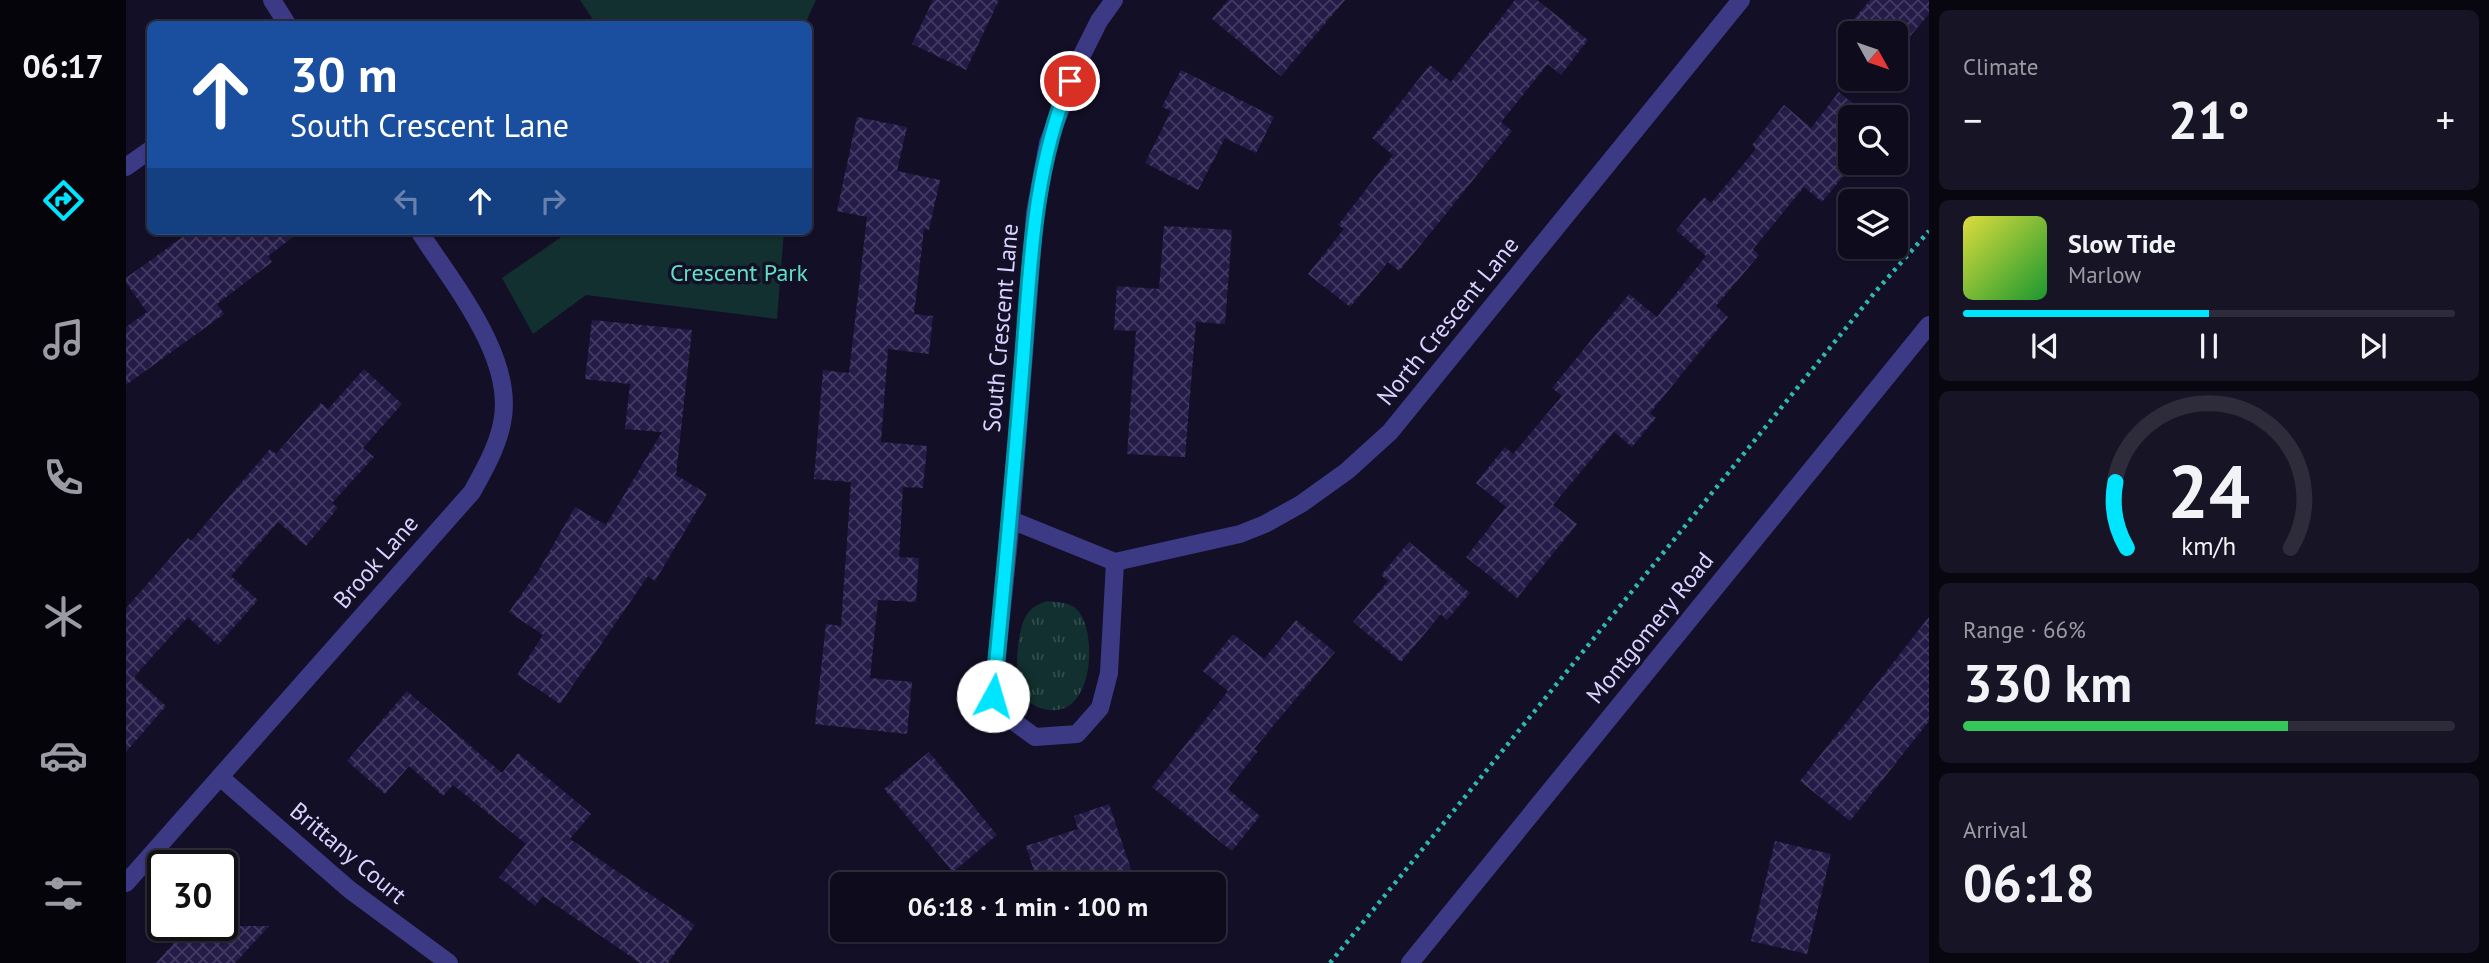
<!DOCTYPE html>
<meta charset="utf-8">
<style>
:root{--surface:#0e0b1c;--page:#171425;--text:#f1f3f6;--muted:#9b9ba3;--line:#2e2b3b;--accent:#00e5ff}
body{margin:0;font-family:"PT Sans",sans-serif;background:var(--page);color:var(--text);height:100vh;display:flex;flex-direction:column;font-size:26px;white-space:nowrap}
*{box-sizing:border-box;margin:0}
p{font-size:23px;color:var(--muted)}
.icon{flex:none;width:38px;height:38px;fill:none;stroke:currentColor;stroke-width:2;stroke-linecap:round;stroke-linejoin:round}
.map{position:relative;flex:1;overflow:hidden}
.panel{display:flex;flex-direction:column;gap:10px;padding:10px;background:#08060f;width:560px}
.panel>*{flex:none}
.guide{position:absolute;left:21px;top:21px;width:665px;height:214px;border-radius:10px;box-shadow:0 2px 5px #0004,0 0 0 2px var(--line);background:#1a4fa0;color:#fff;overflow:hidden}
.needle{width:46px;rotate:130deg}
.controls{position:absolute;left:1712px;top:21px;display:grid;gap:14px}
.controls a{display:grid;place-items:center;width:70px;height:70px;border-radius:10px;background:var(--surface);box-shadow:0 2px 5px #0004,0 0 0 2px var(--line);font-size:35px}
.speed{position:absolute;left:21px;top:850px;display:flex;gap:14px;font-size:35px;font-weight:700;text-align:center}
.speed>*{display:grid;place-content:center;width:91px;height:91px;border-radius:50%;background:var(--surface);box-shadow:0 2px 5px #0004,0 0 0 2px var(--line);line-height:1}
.speed .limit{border:4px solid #111;border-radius:10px;background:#fff;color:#111}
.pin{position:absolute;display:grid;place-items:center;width:60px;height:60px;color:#fff;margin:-30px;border:4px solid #fff;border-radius:50%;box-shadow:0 2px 7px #0007}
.me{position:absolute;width:77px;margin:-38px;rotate:6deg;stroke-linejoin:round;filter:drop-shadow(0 0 5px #0008)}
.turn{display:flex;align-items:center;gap:24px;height:147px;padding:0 28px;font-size:32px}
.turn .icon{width:91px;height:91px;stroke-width:2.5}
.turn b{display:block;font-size:49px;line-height:60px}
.lanes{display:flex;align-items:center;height:66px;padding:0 28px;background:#0003;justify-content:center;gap:35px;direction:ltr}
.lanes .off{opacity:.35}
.big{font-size:52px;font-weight:600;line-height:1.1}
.panel .card{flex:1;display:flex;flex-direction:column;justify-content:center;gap:10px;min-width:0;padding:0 24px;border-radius:10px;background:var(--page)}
.panel .dial{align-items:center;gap:0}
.dial svg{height:182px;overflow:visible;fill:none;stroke:var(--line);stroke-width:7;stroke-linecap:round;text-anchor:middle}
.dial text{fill:var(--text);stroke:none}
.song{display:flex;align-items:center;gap:21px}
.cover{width:84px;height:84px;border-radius:10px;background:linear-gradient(135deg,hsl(60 70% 55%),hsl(130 70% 35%))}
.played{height:7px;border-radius:4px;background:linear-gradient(90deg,var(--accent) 50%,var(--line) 50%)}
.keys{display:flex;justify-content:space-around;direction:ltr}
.heat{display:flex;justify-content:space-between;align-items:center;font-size:38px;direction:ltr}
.charge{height:10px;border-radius:5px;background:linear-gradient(90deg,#34c759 66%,var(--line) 0)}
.trip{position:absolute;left:704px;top:872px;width:396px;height:70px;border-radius:10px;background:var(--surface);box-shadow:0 2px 5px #0004,0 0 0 2px var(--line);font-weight:600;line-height:70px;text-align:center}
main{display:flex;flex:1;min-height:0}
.menu{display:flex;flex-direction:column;width:126px;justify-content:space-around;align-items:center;background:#06040b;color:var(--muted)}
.menu .icon{width:49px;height:49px}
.menu .on{color:var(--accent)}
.menu b{font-size:32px;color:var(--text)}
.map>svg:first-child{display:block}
.grass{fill:url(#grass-tufts)}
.green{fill:#12302f}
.building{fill:url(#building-cross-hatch)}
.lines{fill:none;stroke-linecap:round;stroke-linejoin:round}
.path{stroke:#2fb8b0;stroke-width:4.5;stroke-dasharray:3.5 5;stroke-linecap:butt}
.minor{stroke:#3d3a85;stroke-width:18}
.route-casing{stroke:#0095a6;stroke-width:18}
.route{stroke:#00e5ff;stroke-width:12}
.labels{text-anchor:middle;stroke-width:7;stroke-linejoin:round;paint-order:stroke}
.park-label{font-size:24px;fill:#5fe0c0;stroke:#130f26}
.street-label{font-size:24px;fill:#d9d4ff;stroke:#130f26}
</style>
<main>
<nav class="menu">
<b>06:17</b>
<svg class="icon on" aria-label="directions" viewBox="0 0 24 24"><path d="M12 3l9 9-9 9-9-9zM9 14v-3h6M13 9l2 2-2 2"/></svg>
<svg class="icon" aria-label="music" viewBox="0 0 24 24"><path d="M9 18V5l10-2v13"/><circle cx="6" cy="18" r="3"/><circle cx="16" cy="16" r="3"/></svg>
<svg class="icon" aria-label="phone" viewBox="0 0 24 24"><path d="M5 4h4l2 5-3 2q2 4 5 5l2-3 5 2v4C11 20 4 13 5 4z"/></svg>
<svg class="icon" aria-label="climate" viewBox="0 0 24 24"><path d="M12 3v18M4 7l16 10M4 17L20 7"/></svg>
<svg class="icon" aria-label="car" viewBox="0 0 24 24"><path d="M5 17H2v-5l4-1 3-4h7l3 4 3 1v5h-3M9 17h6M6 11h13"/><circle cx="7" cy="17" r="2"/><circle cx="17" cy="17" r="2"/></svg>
<svg class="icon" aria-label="filters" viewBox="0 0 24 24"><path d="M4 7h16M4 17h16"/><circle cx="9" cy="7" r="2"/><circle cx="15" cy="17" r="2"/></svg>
</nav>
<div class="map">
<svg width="1803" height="963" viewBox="0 0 1803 963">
<defs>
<pattern id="grass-tufts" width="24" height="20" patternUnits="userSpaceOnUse" patternTransform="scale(1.75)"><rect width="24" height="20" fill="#12302f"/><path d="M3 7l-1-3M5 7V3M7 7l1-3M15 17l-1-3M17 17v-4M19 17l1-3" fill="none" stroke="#344d4e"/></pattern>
<pattern id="building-cross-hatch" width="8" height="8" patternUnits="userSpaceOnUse" patternTransform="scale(1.75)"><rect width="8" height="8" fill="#241b47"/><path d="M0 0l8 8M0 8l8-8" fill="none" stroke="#433b63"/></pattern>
</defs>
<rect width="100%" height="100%" fill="#130f26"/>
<!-- grass -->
<path class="grass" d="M921 601C930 602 940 602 948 607 973 623 971 727 914 708 906 705 898 699 895 691 888 675 891 630 900 616 905 607 913 604 921 601Z"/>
<!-- green -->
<g class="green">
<polygon points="454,0 690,0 679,24 470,24"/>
<polygon points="444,231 658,231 651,319 460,295 407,334 376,278"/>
</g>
<!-- building -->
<g class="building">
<polygon points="807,0 873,0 840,70 786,44"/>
<polygon points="1102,0 1219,0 1155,76 1086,19"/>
<polygon points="1389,0 1411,0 1462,40 1435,75 1422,64 1375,122 1386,131 1315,220 1273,271 1262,262 1224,307 1182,274 1218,229 1212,225 1267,155 1246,138 1304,65 1325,82"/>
<polygon points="1744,0 1803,0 1803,14 1769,54 1769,33 1724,33 1724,50 1711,39"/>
<polygon points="1055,70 1148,117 1130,153 1099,138 1072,190 1019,163 1045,111 1036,107"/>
<polygon points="1713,92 1743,117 1724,117 1724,163 1728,163 1696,202 1678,187 1627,249 1633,255 1590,306 1602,317 1524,413 1530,418 1506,447 1488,432 1427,505 1451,524 1391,598 1340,557 1380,507 1350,483 1379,447 1387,454 1436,396 1426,388 1503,294 1531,317 1580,256 1550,230 1578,197 1585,203 1630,149 1626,145 1658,105 1685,128"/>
<polygon points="731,117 781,127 771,171 814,180 803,230 798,229 788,314 807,316 803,354 762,349 755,442 801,446 797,488 777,487 773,557 793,558 790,602 752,600 744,678 786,682 781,734 689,724 700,624 715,626 725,482 688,479 697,370 723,373 741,217 711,211"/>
<polygon points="1038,226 1106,230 1099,324 1070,322 1059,457 1001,454 1010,331 988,330 991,286 1033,289"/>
<polygon points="65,231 175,231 142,256 146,262 91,304 98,314 0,385 0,327 21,312 0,283 0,278"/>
<polygon points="466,320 566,330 550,475 581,494 529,581 522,576 434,704 391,675 417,635 383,612 414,568 449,507 480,525 536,432 499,429 504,384 459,379"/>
<polygon points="238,369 276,404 237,448 248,457 206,503 212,508 180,546 152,522 105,576 132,600 92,645 62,617 8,677 40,706 0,752 0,608 62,538 65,541 144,449 150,454 195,403 202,409"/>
<polygon points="1283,542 1344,593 1321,620 1315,614 1275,662 1227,622 1262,581 1255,575"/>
<polygon points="1803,617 1803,721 1724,821 1674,781"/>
<polygon points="1170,620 1209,652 1128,749 1132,751 1102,789 1134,816 1106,851 1026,787 1102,691 1077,671 1107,634 1138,659"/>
<polygon points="281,691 376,773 392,753 465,814 444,839 569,925 542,963 514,963 417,896 409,906 373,877 400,844 327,785 317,796 283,766 259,794 221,761"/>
<polygon points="803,752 871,835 827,872 758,789"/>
<polygon points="983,804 1010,884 912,884 900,846 952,829 948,816"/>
<polygon points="1649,841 1705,854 1681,954 1625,941"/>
<polygon points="63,926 143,926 109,963 30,963"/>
</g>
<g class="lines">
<!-- path -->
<polyline class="path" points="1204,963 1750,291 1803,231"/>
<!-- minor -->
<g class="minor">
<polyline points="146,0 161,24"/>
<polyline points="988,0 973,21 952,63 922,143 909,213 885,520 989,562"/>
<polyline points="0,167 24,150"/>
<polyline points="885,520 867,696 883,718 909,737 951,734 974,708 983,673 989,562"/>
<polyline points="989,562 1114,534 1139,524 1175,504 1221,471 1264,432 1615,0"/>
<polyline points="94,777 224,890 323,963"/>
<path d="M0 883 346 492C358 470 371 448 376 423 390 358 326 283 293 231"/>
<polyline points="1284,963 1803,325"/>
</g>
</g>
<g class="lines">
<defs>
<path id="route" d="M867 696C877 592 887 488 895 384 904 282 904 177 944 81"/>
</defs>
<!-- route casing -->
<use href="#route" class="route-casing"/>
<!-- route -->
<use href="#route" class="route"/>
</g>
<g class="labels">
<!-- park labels -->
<g class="park-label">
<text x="613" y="281">Crescent Park</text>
</g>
<!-- street labels -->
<g class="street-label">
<text transform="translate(1322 321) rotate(-51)" y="8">North Crescent Lane</text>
<text transform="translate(875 328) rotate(-85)" y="8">South Crescent Lane</text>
<text transform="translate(250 562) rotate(-49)" y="8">Brook Lane</text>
<text transform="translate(1524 628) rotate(-51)" y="8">Montgomery Road</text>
<text transform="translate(222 853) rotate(40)" y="8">Brittany Court</text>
</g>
</g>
</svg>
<div class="controls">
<a><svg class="needle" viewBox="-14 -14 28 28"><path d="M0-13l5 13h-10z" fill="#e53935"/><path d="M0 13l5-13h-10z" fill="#9b9ba3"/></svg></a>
<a><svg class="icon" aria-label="search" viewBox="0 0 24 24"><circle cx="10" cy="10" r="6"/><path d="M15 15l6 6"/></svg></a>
<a><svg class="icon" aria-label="layers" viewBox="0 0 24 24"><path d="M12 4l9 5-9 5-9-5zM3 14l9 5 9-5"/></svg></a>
</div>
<div class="speed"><div class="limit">30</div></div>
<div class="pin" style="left:944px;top:81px;background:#d93025"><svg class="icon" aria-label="arrive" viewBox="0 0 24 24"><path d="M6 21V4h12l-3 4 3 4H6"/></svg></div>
<svg class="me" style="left:867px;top:696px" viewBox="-20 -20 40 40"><circle r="19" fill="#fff"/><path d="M0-13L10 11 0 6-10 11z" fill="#00e5ff"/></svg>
<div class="trip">06:18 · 1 min · 100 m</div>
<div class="guide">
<div class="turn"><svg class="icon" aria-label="ahead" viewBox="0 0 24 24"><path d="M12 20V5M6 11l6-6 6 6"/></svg><div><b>30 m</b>South Crescent Lane</div></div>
<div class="lanes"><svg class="icon off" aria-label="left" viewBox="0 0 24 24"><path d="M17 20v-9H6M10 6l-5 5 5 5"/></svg><svg class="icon" aria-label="ahead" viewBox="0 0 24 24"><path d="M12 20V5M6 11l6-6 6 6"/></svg><svg class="icon off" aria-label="right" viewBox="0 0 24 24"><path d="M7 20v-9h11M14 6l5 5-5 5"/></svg></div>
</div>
</div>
<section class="panel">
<div class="card"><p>Climate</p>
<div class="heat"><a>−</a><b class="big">21°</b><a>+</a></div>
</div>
<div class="card">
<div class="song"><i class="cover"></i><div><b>Slow Tide</b><p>Marlow</p></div></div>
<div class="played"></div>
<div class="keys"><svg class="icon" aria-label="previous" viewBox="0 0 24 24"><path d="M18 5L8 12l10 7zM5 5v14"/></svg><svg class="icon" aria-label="pause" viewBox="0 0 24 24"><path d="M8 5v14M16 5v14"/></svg><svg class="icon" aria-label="next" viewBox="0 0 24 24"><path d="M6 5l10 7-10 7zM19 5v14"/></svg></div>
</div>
<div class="card dial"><svg viewBox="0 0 100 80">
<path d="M14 69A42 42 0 1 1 86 69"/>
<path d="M14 69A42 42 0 0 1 9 40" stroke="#00e5ff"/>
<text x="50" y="56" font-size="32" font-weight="700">24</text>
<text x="50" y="72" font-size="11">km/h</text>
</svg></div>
<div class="card"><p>Range · 66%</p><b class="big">330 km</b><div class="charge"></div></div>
<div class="card"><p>Arrival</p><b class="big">06:18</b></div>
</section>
</main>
